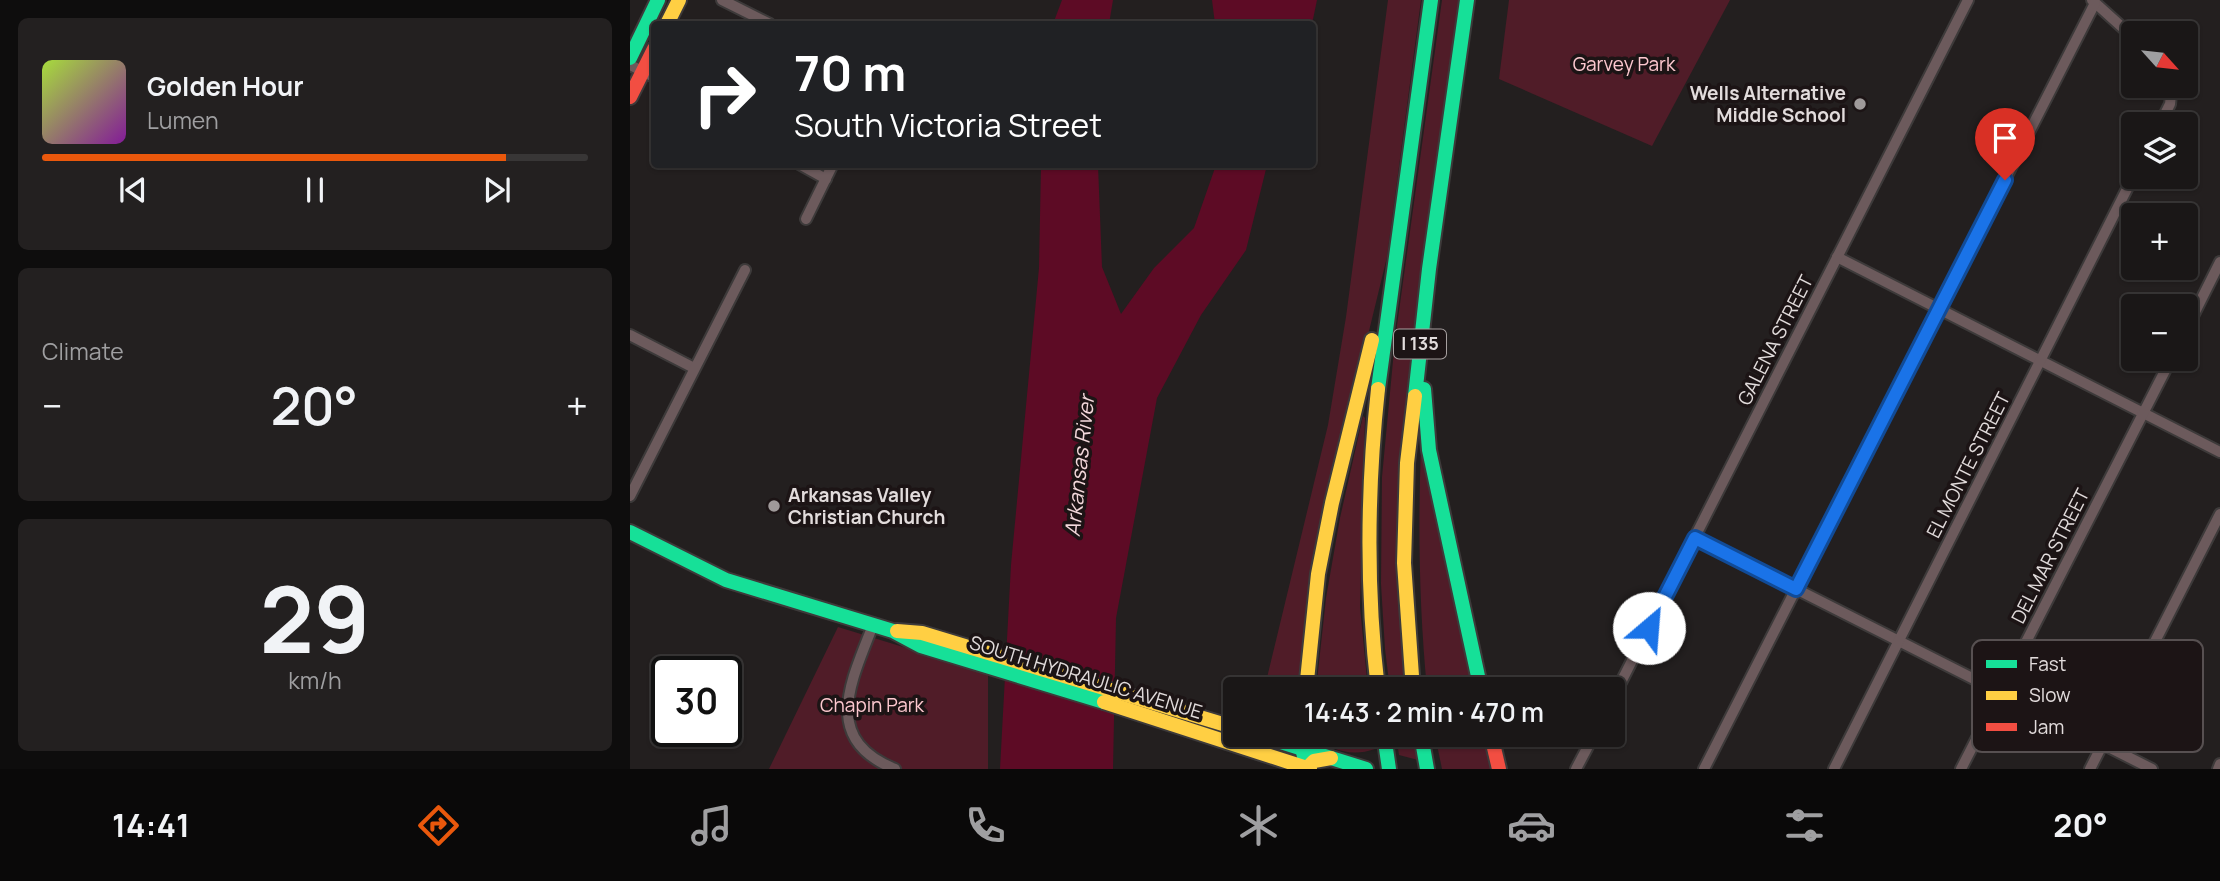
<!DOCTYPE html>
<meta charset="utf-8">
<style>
:root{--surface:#1a1717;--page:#232020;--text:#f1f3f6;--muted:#9f9fa1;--line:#383636;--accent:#ea580c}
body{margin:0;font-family:Manrope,sans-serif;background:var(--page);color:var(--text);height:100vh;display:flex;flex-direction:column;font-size:26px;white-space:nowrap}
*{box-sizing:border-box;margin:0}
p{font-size:23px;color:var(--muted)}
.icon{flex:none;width:38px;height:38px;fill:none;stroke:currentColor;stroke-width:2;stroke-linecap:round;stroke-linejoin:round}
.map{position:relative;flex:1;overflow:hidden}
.side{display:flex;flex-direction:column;gap:18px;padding:18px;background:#0e0d0d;width:630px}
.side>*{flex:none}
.hud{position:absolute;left:21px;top:21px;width:665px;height:147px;border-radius:7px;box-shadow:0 2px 5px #0004,0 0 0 2px var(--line);background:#202124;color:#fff;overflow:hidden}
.needle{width:46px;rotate:117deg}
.fabs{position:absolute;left:1491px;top:21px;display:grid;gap:14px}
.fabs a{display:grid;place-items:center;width:77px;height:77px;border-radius:7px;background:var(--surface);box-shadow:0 2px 5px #0004,0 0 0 2px var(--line);font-size:35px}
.speed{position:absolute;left:21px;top:656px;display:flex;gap:14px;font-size:35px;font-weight:700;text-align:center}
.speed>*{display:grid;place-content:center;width:91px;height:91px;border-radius:50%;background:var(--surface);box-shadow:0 2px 5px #0004,0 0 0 2px var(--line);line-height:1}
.speed .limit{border:4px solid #111;border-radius:10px;background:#fff;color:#111}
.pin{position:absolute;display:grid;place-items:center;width:60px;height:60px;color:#fff;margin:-72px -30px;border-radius:50% 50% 50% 0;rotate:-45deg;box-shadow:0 0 7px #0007}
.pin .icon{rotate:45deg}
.me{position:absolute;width:77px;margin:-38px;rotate:27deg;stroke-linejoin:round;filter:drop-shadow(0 0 5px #0008)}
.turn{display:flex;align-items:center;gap:24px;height:147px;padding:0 28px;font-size:32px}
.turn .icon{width:91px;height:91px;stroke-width:2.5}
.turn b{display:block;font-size:49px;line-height:60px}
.big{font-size:52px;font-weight:600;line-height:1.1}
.side .card{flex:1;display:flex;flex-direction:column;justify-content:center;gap:10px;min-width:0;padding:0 24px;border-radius:10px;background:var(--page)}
.side .dial{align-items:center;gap:0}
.dial b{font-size:91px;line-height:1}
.song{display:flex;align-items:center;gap:21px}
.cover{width:84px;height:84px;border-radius:10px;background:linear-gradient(135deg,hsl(80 70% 55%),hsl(290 70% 35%))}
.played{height:7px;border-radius:4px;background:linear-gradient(90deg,var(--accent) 85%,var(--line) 85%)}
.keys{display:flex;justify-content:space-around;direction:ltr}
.heat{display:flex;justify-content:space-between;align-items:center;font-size:38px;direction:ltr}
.trip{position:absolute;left:593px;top:677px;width:402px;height:70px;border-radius:7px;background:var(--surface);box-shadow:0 2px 5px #0004,0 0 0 2px var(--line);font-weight:600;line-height:70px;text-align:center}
.dock{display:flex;height:112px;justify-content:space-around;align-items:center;background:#0a0909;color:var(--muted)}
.dock .icon{width:49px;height:49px}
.dock .selected{color:var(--accent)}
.dock b{font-size:32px;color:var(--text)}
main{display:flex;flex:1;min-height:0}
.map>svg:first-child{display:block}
.green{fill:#501c28}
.water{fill:#5d0b25}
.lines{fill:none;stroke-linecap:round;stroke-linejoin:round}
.street-casing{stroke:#3d3a3a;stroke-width:14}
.fast-casing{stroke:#3d3a3a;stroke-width:18}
.slow-casing{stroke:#3d3a3a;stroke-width:18}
.jam-casing{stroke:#3d3a3a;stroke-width:18}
.street{stroke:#6c5a5c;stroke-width:10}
.fast{stroke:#16e098;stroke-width:14}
.slow{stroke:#ffcf43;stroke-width:14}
.jam{stroke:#f24e42;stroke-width:14}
.route-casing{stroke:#114b97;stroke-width:18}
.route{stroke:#1a73e8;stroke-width:12}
.poi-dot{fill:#9f9a9a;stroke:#1c1415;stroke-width:2.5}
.labels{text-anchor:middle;stroke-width:7;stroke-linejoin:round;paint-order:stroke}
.shield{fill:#1c1415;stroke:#a7a0a0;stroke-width:2}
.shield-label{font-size:18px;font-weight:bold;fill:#e2dcdc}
.park-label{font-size:19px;fill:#fdc8cf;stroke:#1c1415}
.poi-label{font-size:19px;font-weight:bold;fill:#e2dcdc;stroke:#1c1415;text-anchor:end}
.street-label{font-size:19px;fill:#e2dcdc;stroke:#1c1415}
.water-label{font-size:21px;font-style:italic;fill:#f3d8db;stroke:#1c1415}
.key{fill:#1c1415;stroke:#575051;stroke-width:2}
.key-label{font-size:19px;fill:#e2dcdc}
</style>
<main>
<section class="side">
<div class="card">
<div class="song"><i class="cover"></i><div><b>Golden Hour</b><p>Lumen</p></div></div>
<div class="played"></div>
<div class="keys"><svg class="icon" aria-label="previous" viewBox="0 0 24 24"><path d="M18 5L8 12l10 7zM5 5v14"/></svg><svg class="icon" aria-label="pause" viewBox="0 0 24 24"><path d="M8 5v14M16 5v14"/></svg><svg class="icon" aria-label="next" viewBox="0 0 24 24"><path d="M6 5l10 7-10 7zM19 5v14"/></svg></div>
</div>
<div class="card"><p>Climate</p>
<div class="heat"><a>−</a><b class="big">20°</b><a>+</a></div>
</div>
<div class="card dial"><b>29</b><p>km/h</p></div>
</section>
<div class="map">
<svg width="1590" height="769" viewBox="0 0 1590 769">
<rect width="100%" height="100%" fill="#231f1f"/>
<!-- green -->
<g class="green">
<polygon points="758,0 791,0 757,257 739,331 669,689 634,690 698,425 716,317"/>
<polygon points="812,0 830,0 787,303 778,689 760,690 755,649 751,584 752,477 765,340"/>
<polygon points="879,0 1100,0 1022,146 869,79"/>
<polygon points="733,416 735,418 730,607 738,689 686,690 696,598 710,518"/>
<path d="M791 444 847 689H797C789 607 788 527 791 444Z"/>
<polygon points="208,627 358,673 358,769 139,769"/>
<path d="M683 735H744L745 749C722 757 701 751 683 735Z"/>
<polygon points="766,735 784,735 788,760 769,755"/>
<polygon points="805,735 857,735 863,769 812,769"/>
</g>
<!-- water -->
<g class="water">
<polygon points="432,0 483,0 479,24 423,24"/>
<polygon points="582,0 687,0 682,24 585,24"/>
<polygon points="411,165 468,165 472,267 491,314 524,268 564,228 586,165 637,165 616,250 571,315 527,398 486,618 483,769 370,769 381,565 409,268"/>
</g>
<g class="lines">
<defs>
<g id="street">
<polyline points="92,0 140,24"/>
<polyline points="1462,0 1503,37"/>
<polyline points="0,65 24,77"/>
<polyline points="1530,124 1540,104 1542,86"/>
<polyline points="169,164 196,179"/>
<polyline points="176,219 203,164"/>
<polyline points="1207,257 1590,452"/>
<polyline points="1556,330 1590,262"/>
<polyline points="0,335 64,368"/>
<polyline points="0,496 115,270"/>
<polyline points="1065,538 1522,769"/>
<path d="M243 625C222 680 190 739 265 769"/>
<polyline points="984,696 1338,0"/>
<polyline points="946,769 964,735"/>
<polyline points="1074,769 1465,3"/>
<polyline points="1204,769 1503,177"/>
<polyline points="1331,769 1541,359"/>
<polyline points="1460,769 1590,514"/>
<polyline points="1588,769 1590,764"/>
</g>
<g id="fast">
<polyline points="0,58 28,0"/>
<polyline points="748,389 801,0"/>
<polyline points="794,389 799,450 851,690"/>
<polyline points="785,396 799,269 837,0"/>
<polyline points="0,532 96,580 263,631 291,646 474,702"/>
<polyline points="628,735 736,769"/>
<polyline points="672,735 672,748 677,769"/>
<polyline points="754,735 759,769"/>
<polyline points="791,735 797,769"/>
</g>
<g id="slow">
<polyline points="37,24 49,0"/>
<polyline points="267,631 292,633 606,728"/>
<polyline points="676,690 688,574 702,503 742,340"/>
<path d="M748 690C736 589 737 490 748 389"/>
<polyline points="783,690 774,563 777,463 785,396"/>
<polyline points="474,702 680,769"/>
<polyline points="677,768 684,761 701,758"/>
</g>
<g id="jam">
<polyline points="0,97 24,49"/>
<polyline points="861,735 869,769"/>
</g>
</defs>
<!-- street casing -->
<use href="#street" class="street-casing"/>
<!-- fast casing -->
<use href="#fast" class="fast-casing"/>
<!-- slow casing -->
<use href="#slow" class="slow-casing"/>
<!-- jam casing -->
<use href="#jam" class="jam-casing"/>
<!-- street -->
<use href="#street" class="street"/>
<!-- fast -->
<use href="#fast" class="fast"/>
<!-- slow -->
<use href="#slow" class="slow"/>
<!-- jam -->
<use href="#jam" class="jam"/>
</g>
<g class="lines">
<defs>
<polyline id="route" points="1019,628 1065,538 1166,589 1375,180"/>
</defs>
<!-- route casing -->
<use href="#route" class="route-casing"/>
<!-- route -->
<use href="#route" class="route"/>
</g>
<!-- markers -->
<g class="poi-dot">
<circle cx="1230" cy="104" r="7"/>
<circle cx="144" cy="506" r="7"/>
</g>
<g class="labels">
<!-- shield labels -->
<rect class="shield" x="764" y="329.5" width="52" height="29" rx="5"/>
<g class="shield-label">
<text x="790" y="350">I 135</text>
</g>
<!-- park labels -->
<g class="park-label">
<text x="994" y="71">Garvey Park</text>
<text x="242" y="712">Chapin Park</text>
</g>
<!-- poi labels -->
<g class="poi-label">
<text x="1216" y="100">Wells Alternative<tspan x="1216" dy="22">Middle School</tspan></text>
<text x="158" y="502" text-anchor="start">Arkansas Valley<tspan x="158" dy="22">Christian Church</tspan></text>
</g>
<!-- street labels -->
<g class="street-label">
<text transform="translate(1145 340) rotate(-63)" y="7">GALENA STREET</text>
<text transform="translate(1338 465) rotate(-63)" y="7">EL MONTE STREET</text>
<text transform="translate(1420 556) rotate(-63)" y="7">DEL MAR STREET</text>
<text transform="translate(456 677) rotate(17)" y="7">SOUTH HYDRAULIC AVENUE</text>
</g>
<!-- water labels -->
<g class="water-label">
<text transform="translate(450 466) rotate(-84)" y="7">Arkansas River</text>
</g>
</g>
<!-- legend -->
<rect x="1342" y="640" width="231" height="112" rx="10" class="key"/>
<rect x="1356" y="660" width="31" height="8" fill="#16e098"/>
<rect x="1356" y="691" width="31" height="9" fill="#ffcf43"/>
<rect x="1356" y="723" width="31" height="8" fill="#f24e42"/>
<g class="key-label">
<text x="1399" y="671">Fast</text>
<text x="1399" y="702">Slow</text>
<text x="1399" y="734">Jam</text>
</g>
</svg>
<div class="fabs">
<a><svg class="needle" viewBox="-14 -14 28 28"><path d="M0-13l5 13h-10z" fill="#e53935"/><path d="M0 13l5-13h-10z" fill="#9f9fa1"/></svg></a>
<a><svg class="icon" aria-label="layers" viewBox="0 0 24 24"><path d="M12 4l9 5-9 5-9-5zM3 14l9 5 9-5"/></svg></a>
<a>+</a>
<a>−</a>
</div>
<div class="speed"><div class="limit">30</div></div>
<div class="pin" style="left:1375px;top:180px;background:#d93025"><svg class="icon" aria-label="arrive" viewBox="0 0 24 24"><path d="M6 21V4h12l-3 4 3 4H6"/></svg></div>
<svg class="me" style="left:1019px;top:628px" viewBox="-20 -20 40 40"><circle r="19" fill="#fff"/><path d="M0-13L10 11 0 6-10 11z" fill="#1a73e8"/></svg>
<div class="trip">14:43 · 2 min · 470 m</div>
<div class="hud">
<div class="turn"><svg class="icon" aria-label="right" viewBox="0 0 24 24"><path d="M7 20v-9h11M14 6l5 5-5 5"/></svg><div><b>70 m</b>South Victoria Street</div></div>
</div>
</div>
</main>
<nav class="dock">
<b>14:41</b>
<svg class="icon selected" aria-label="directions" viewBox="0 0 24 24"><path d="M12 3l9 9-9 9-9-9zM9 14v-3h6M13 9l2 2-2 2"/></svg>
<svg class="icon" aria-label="music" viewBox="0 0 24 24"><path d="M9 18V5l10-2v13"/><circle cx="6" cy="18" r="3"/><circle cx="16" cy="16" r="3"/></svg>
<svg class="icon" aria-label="phone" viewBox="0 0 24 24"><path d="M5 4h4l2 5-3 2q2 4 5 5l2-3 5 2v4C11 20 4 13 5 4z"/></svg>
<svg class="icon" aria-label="climate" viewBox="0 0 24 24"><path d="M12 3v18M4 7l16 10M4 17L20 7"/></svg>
<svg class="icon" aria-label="car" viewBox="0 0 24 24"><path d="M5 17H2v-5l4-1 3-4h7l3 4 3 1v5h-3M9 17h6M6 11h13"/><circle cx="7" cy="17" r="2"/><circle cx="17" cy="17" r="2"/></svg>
<svg class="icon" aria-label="filters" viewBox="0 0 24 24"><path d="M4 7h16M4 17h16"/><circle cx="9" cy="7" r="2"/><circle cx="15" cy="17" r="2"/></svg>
<b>20°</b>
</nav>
